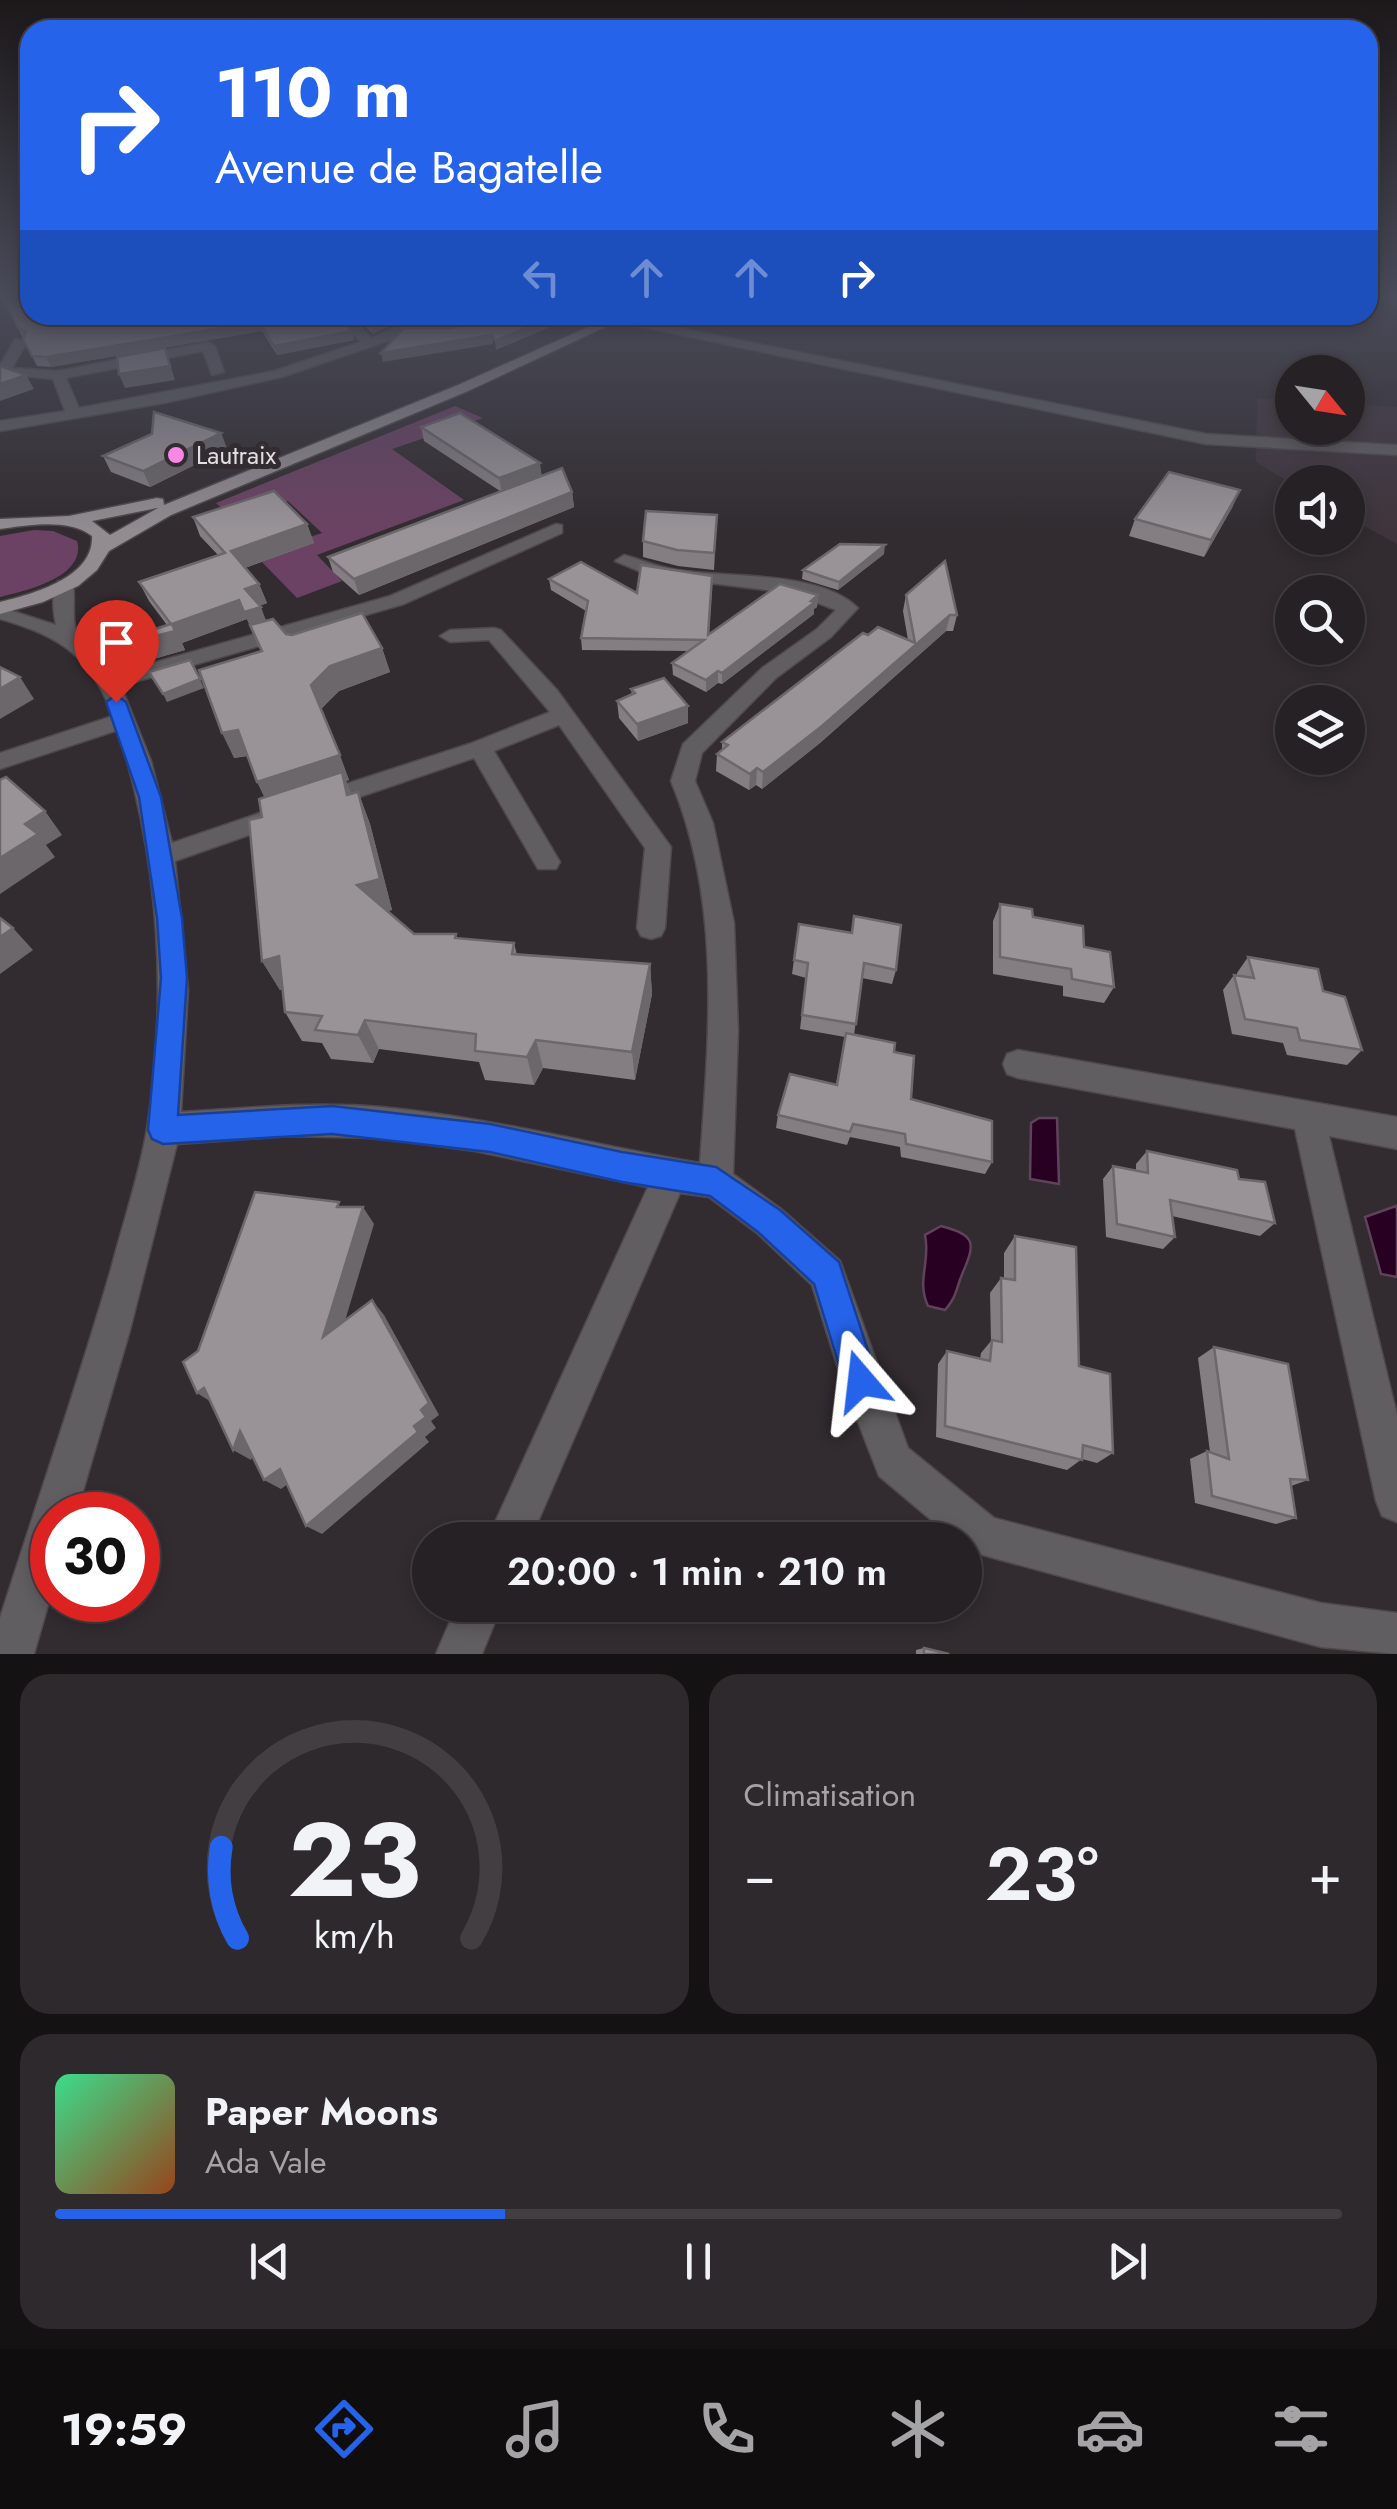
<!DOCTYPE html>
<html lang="fr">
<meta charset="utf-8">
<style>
:root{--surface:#262124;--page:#2e292c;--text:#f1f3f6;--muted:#a4a3a6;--line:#423e41;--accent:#2563eb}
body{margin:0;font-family:Jost,sans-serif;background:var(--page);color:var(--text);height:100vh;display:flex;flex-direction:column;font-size:38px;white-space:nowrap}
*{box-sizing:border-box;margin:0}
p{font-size:32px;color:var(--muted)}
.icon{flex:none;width:55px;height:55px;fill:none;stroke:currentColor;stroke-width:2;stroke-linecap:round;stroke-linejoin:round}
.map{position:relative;height:1654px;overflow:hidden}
.drawer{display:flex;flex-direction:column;gap:20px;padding:20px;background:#151214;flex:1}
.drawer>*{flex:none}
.banner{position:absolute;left:20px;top:20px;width:1358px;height:305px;border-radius:30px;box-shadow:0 5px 15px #0003,0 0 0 2px var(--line);background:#2563eb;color:#fff;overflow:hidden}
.needle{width:65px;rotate:120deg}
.buttons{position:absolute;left:1275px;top:355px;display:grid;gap:20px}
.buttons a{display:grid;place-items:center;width:90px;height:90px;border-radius:50%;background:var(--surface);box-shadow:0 5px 15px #0003,0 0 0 2px var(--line);font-size:50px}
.speed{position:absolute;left:30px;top:1492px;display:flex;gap:20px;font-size:50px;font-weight:700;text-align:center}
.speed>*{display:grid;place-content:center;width:130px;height:130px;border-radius:50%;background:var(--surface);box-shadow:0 5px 15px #0003,0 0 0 2px var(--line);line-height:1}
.speed .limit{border:15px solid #d22;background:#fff;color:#111}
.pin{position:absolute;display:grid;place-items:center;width:85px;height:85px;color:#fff;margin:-102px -42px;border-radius:50% 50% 50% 0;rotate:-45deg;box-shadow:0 0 10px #0007}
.pin .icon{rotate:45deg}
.me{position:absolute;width:110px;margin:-55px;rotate:343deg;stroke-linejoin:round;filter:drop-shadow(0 0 8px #0008)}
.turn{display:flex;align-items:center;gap:35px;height:210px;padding:0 30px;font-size:45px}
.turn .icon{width:130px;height:130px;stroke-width:2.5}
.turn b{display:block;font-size:70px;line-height:85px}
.lanes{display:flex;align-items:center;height:95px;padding:0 30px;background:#0003;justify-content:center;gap:50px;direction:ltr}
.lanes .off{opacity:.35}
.big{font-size:75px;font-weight:600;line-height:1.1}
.drawer .card{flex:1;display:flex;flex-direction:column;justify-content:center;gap:15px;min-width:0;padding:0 35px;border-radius:30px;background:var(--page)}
.drawer .dial{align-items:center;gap:0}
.dial svg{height:260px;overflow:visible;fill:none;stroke:var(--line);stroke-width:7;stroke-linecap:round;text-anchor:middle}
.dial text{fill:var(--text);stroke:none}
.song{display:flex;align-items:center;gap:30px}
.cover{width:120px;height:120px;border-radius:15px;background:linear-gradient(135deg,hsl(150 70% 55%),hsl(20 70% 35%))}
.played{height:10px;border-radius:5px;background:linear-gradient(90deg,var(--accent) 35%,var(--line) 35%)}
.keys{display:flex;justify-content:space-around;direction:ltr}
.heat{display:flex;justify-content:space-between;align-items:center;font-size:55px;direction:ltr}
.drawer .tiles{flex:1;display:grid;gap:20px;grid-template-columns:1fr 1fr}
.card:last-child{grid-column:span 2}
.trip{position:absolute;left:412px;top:1522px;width:570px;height:100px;border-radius:50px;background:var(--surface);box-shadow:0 5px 15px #0003,0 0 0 2px var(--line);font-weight:600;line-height:100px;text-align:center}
.tab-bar{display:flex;height:160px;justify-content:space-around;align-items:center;background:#0f0d0e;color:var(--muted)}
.tab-bar .icon{width:70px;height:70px}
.tab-bar .active{color:var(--accent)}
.tab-bar b{font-size:45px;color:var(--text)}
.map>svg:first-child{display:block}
.built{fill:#3f343c}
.green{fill:#6b4263}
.water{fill:#280022;stroke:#60425b;stroke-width:2.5}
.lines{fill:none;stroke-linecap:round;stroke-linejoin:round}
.minor-casing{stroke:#4e484c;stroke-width:3}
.major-casing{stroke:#4e484c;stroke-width:3}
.minor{fill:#605e60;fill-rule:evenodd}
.major{fill:#928c90;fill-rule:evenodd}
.wall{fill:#847e83}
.shaded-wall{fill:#6b676a}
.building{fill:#999398;stroke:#6b676a;stroke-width:2.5}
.route{fill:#2563eb;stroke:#184099;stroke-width:2.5}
.poi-dot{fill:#fb87e5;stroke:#322c30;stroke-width:4}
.labels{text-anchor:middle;stroke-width:10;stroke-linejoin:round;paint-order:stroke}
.far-poi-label{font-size:25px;fill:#e1dde0;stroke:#322c30;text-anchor:start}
</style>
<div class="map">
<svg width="1397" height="1654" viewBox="0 0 1397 1654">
<rect width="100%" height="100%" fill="#322c30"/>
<!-- built -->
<polygon class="built" points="1257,398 1292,401 1292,428 1348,428 1348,404 1397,407 1397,544 1348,517 1348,482 1292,484 1256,462"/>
<!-- green -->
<g class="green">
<polygon points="455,406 483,418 392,449 464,500 317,555 342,581 297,598 262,562 299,548 294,542 322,533 288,501 235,520 216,503"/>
<path d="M34 530 53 531 77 541C87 577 25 591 0 597V536Z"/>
</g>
<!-- water -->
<g class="water">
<polygon points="1039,1118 1057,1118 1059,1184 1030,1179 1031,1123"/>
<polygon points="1396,1206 1397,1210 1397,1277 1381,1274 1365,1217"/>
<path d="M941 1226C975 1235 976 1242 963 1272 956 1288 957 1297 945 1310L928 1306C916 1280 931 1262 925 1235Z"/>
</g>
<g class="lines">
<defs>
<g id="minor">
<polygon points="335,315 348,315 372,338 420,315 462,315 496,323 490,327 434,318 387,341 282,377 164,403 0,431 0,421 65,411 53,379 0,374 0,365 15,339 27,342 12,368 58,371 208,342 215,346 224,372 212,375 203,351 66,378 79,408 274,371 361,342"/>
<polygon points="614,315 1206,434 1397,445 1397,455 1206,444 618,322"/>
<path d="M556 524 562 525V533L404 604 121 686 151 761 172 843 280 806 292 815 289 821 175 861 188 990 181 1112C248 1108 314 1101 381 1107 489 1117 594 1145 700 1163 709 1034 722 903 671 781L683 744 762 668 817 629 836 610 792 593 651 576 615 561 624 555C642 560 658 567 677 570 727 578 819 570 858 608L831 637 776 678 702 753 695 781 713 823 734 923 738 1031 733 1174 781 1209 840 1261 908 1448 994 1518 1321 1603 1397 1613V1654L1321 1647 968 1551 965 1540H955L879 1476 842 1381 812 1285 757 1233 709 1197 680 1193 530 1540H487L648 1187 475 1151 379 1138 289 1136 177 1144 130 1330 76 1515H52V1591L34 1654H0V1618C37 1502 77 1386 111 1269 123 1223 139 1176 147 1129 168 994 159 861 118 730L0 769V753L113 716C91 657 61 636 0 619V607L56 625C53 610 51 595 58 581H72C77 597 69 623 80 637 90 650 104 660 114 674L390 596Z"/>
<polygon points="494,628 501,630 557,690 671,847 665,928 661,936 651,939 641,936 637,928 645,848 559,725 494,751 560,862 556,869 538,869 474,758 318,811 306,802 309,796 472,743 550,712 489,640 450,642 440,636 450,630"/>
<polygon points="1018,1050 1397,1117 1397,1149 1329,1136 1397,1415 1397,1522 1382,1516 1376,1501 1295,1129 1018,1078 1007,1074 1003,1064 1007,1054"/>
<polygon points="457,1605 502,1605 482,1654 436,1654"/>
</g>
<path id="major" d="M615 315H631L468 391 171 515 109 551 97 570 78 586 43 602 0 614V602C32 594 94 578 92 536 69 518 28 525 0 529V519L69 516 157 498 163 499 164 505 458 385ZM158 508 110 535 92 521 157 508Z"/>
</defs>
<!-- minor casing -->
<use href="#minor" class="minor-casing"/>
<!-- major casing -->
<use href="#major" class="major-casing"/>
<!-- minor -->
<use href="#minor" class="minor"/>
<!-- major -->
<use href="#major" class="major"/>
</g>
<!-- wall -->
<g class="wall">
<polygon points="3,299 336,315 354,340 277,355 262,331 51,367 37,366"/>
<polygon points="353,315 412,315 373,334"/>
<polygon points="421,427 542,475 572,492 574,507 359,595 333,572 328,557 500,491 424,441"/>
<polygon points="221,433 227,449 150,487 111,472 103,456"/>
<polygon points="1233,506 1204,557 1129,536 1135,519"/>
<polygon points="717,515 714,570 678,566 643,557 643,541"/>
<polygon points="193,517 307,524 314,543 245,568 259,584 267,603 259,606 266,621 286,634 382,648 390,672 339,691 321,709 349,780 346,781 351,794 358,792 370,824 392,910 387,911 414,934 456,934 457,938 514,943 517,955 650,964 652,994 635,1080 543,1068 534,1085 485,1080 479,1062 379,1049 373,1063 331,1059 322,1043 302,1041 285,1012 282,990 280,990 262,961 262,817 265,798 248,756 234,758 261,652 252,631 247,619 182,643 185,650 143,662 129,637 167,625 149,601 139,582 218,555 200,536"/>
<polygon points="884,554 838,590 802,579 803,570"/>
<polygon points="549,579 637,593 712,587 709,634 818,595 817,607 814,609 814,614 722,684 718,683 706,692 673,675 672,663 689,651 582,650 581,638 586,611 551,590"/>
<polygon points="906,595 957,615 953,631 946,631 820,743 762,789 756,785 749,790 716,771 717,754 722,751 722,742 908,640 903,611"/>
<polygon points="631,689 688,723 638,741 619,718 617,701 632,695"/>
<polygon points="1000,904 1033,917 1084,947 1114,987 1104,1003 1063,996 1063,986 993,974 993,921"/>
<polygon points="854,916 896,970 892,984 862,978 854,1035 894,1052 911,1099 992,1162 985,1174 901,1157 900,1147 850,1137 847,1145 776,1128 778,1115 836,1084 845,1037 800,1029 806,978 792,974 799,924 851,933"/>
<polygon points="1248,957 1323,991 1362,1050 1347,1065 1287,1055 1283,1043 1232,1034 1223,990 1234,975 1237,975 1237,973"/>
<polygon points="1147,1151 1239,1179 1275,1223 1260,1236 1172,1216 1175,1237 1163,1249 1106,1237 1103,1179 1113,1166 1136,1171 1136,1164"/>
<polygon points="1015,1236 1079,1366 1113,1453 1097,1463 1082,1459 1067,1470 936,1437 938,1364 947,1351 980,1359 981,1353 991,1341 990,1293 1001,1278 1004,1278 1004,1253"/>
<polygon points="1214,1347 1308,1480 1291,1486 1296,1518 1276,1524 1195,1503 1190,1459 1207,1451 1210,1452 1198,1358"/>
<polygon points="924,1648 949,1654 916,1654 916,1650"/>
</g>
<!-- shaded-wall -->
<g class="shaded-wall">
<polygon points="391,315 412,315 373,334 371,324"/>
<polygon points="433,315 490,315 434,320"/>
<polygon points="557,315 579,315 496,350 495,341"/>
<polygon points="259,322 262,331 51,367 46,357"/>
<polygon points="352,331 354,340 277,355 274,346"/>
<polygon points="492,335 493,344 383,362 381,353"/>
<polygon points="165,348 175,380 125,388 119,374"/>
<polygon points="26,375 34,389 0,401 0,384"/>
<polygon points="221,433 227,449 150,487 143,471"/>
<polygon points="540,463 542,478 502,493 499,478"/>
<polygon points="1240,490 1233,506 1204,557 1211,540"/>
<polygon points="572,492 574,507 359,595 354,579"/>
<polygon points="307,524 314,543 239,570 231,551"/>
<polygon points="885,545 884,554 838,590 839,582"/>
<polygon points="259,584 267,603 253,608 245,589"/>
<polygon points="818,595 817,607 814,609 814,614 722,684 722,673"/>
<polygon points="239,600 247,619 182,643 185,650 143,662 133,642 172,624"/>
<polygon points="261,607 268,626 252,631 244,612"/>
<polygon points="950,615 946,631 820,743 762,789 763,772"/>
<polygon points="382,648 390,672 339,691 320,709 311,685 330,666"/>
<polygon points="718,671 718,683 706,692 706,680"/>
<polygon points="20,677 34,699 0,719 0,689"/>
<polygon points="200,679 204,688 167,702 163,694"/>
<polygon points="688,706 688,723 638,741 637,724"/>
<polygon points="238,730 250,755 234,758 222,733"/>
<polygon points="340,755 349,780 346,781 354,803 269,807 257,782"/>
<polygon points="757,768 756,785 749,790 750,774"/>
<polygon points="358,792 370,824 392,910 369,915 357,885"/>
<polygon points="45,811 62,835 46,845 55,857 0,894 0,858 25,824"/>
<polygon points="13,928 33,950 0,974 0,937"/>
<polygon points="279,956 295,986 280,990 262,961"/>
<polygon points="650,964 652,994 635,1080 632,1052"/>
<polygon points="365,1020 379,1049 373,1063 358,1035"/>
<polygon points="536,1040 543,1068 534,1085 527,1057"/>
<polygon points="363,1207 374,1224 336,1351 323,1337"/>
<polygon points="372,1300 384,1315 439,1415 431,1421 436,1428 425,1437 429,1442 322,1534 306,1526 414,1426 421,1410"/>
<polygon points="204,1388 216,1405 197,1393"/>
<polygon points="240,1431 257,1442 251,1460 233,1450"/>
<polygon points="280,1469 296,1478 281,1489 264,1480"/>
</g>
<!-- building -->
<g class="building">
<polygon points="3,299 30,299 30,315 336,315 352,331 274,346 259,322 46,357 32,356 23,339 26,331 18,328"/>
<polygon points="361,315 391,315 371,324"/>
<polygon points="499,315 557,315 495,341 492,335 381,353 404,328 451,328"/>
<polygon points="165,348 170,366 119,374 117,357"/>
<polygon points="0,366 26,375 0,384"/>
<polygon points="154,412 221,433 143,471 103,456 152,434"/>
<polygon points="460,413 540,463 499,478 421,427"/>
<polygon points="562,468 572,492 354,579 328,557"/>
<polygon points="1169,472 1240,490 1211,540 1135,519"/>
<polygon points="274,491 307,524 231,551 259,584 245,589 261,607 244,612 239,600 172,624 175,631 133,642 129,637 171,624 139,582 225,553 193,517"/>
<polygon points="646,511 717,515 714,553 677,550 643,541"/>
<polygon points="840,544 885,545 839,582 803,570"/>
<polygon points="945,561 957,615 950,615 822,726 763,772 757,768 750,774 717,754 728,745 722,742 863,633 868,635 878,627 915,643 906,595"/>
<polygon points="581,562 637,593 641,565 712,576 708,635 780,584 818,595 811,601 815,602 722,673 718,671 706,680 672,663 704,640 581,638 588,601 549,579"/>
<polygon points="362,613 382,648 330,666 311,685 340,755 257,782 238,730 222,733 199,670 262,651 250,625 273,619 286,634 292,635"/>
<polygon points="190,660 200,679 163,694 149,672"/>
<polygon points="0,667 20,677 0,689"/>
<polygon points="664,678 688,706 637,724 617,701 635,693 631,689"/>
<polygon points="342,772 347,795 358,792 380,879 357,885 414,934 456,934 455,938 514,943 512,954 650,964 632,1052 536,1040 527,1057 475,1051 476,1034 365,1020 358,1035 315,1030 322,1016 285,1012 279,956 262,961 249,820 262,817 259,799"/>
<polygon points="6,777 45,811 25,824 38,834 0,858 0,780"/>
<polygon points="1000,904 1032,909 1033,917 1083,926 1084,947 1110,952 1114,987 1072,979 1071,969 1000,957"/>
<polygon points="854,916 901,925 896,970 864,963 856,1024 802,1015 808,963 794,960 799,924 852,933"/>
<polygon points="0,918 13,928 0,937"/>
<polygon points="1248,957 1318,969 1323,991 1345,997 1362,1050 1300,1040 1297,1028 1245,1019 1234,975 1254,978"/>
<polygon points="846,1033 895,1043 894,1052 914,1056 911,1099 992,1121 992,1162 906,1144 905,1134 853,1124 850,1132 778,1115 790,1074 837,1085"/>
<polygon points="1147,1151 1237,1170 1239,1179 1265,1182 1275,1223 1170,1200 1175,1237 1117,1224 1113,1166 1148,1173"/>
<polygon points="255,1192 339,1202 337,1207 363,1207 323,1337 372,1300 429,1403 421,1410 426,1417 414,1426 418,1432 306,1526 280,1469 264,1480 240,1431 233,1450 204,1388 197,1393 183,1362 198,1351"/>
<polygon points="1015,1236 1076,1247 1079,1366 1110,1374 1113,1453 1083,1445 1082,1460 945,1426 947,1351 990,1361 992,1340 1002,1342 1001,1278 1015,1280"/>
<polygon points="1214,1347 1288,1364 1308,1480 1290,1479 1296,1518 1212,1496 1207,1451 1229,1459"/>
<polygon points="924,1648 949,1654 924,1654"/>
</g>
<!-- sky -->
<linearGradient id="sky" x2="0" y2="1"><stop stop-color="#1c181a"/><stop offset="0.56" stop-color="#494b59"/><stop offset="1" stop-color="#494b59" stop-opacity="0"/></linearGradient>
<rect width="1397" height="531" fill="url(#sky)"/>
<!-- route -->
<polygon class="route" points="116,695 126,702 161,797 182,918 187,978 178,1115 332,1106 490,1124 622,1152 716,1167 780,1210 839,1262 878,1381 873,1394 861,1399 848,1394 814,1284 758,1232 710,1196 622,1182 490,1152 332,1134 163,1144 152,1139 148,1130 161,978 157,918 139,797 106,702"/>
<!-- markers -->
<circle class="poi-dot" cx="176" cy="455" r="10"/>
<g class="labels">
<!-- far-poi labels -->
<g class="far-poi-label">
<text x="196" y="464">Lautraix</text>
</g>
</g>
</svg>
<div class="buttons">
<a><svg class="needle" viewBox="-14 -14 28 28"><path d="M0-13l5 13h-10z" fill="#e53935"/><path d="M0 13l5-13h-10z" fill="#a4a3a6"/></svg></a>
<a><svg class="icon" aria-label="sound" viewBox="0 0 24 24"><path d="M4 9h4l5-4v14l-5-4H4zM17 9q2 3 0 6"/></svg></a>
<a><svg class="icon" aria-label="search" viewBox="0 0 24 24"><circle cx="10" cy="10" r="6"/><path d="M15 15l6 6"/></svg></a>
<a><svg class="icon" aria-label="layers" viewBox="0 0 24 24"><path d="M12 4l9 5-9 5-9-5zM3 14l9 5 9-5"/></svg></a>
</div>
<div class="speed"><div class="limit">30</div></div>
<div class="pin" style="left:116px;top:702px;background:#d93025"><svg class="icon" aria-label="arrive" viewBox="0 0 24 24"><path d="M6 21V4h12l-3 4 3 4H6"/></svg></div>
<svg class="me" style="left:861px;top:1381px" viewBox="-20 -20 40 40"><path d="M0-17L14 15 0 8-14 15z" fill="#2563eb" stroke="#fff" stroke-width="4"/></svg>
<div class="trip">20:00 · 1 min · 210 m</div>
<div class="banner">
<div class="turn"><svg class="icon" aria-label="right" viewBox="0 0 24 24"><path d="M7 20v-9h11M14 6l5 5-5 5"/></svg><div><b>110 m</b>Avenue de Bagatelle</div></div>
<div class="lanes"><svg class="icon off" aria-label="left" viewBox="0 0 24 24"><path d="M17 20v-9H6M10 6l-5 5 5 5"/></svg><svg class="icon off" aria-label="ahead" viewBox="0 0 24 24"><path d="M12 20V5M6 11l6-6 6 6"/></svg><svg class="icon off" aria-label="ahead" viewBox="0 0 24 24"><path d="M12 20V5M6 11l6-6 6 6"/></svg><svg class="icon" aria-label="right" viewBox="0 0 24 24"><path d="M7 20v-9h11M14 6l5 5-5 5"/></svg></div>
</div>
</div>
<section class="drawer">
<div class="tiles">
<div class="card dial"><svg viewBox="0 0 100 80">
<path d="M14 69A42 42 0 1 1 86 69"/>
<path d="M14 69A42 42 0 0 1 9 41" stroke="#2563eb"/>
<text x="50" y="56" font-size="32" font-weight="700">23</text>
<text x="50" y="72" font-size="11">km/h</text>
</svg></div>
<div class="card"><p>Climatisation</p>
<div class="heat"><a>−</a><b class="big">23°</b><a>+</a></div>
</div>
<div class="card">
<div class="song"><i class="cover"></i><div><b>Paper Moons</b><p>Ada Vale</p></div></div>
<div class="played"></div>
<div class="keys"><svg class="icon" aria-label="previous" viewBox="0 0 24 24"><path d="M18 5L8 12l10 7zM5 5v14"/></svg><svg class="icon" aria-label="pause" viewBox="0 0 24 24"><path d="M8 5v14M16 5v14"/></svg><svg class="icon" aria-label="next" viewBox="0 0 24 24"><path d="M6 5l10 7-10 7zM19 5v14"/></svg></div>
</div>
</div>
</section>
<nav class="tab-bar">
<b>19:59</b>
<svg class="icon active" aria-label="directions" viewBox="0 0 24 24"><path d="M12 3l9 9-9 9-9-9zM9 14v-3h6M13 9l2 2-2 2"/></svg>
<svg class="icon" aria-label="music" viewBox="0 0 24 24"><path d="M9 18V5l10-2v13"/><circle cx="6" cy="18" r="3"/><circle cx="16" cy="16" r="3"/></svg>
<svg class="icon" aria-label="phone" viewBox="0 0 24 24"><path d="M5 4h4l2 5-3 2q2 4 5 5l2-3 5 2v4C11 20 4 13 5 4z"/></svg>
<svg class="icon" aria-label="climate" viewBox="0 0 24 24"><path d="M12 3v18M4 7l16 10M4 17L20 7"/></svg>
<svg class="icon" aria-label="car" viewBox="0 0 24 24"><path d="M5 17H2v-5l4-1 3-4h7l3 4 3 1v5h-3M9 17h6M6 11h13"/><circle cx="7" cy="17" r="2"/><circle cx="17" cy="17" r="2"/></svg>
<svg class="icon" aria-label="filters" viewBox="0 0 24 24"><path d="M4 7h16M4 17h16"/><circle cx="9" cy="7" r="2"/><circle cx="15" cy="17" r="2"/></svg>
</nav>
